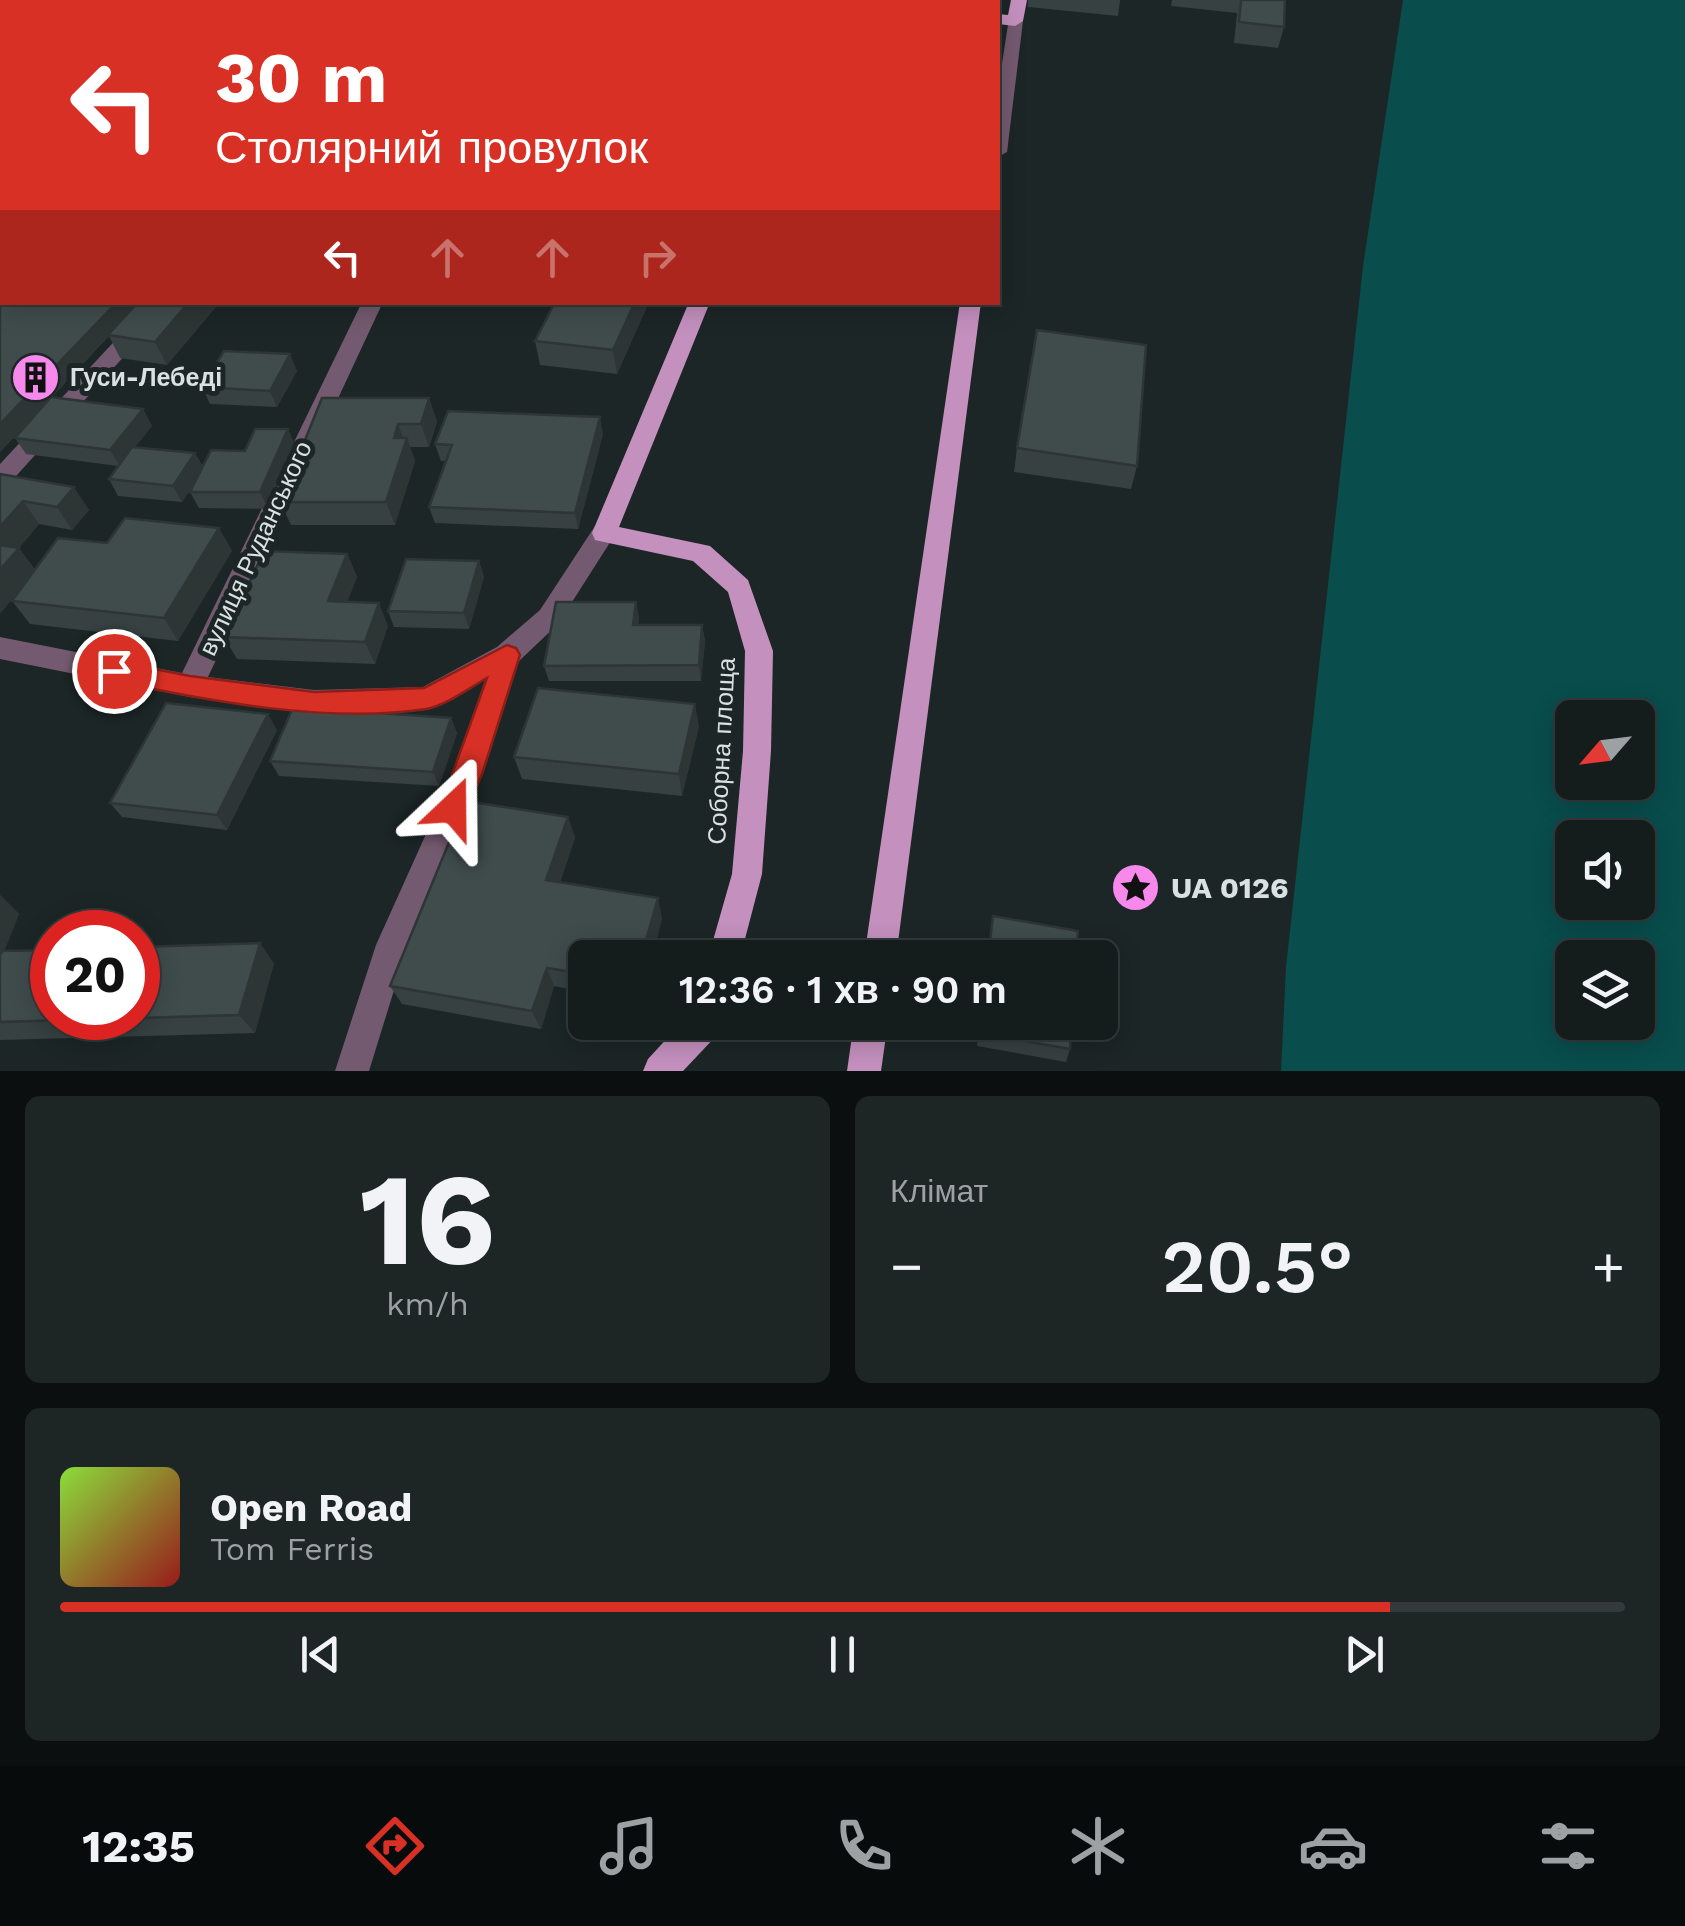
<!DOCTYPE html>
<html lang="uk">
<meta charset="utf-8">
<style>
:root{--surface:#151c1c;--page:#1e2525;--text:#f1f3f6;--muted:#9da1a3;--line:#343a3b;--accent:#d93025}
body{margin:0;font-family:"Work Sans",sans-serif;background:var(--page);color:var(--text);height:100vh;display:flex;flex-direction:column;font-size:38px;white-space:nowrap}
*{box-sizing:border-box;margin:0}
p{font-size:32px;color:var(--muted)}
.icon{flex:none;width:55px;height:55px;fill:none;stroke:currentColor;stroke-width:2;stroke-linecap:round;stroke-linejoin:round}
.map{position:relative;height:1071px;overflow:hidden}
.side{display:flex;flex-direction:column;gap:25px;padding:25px;background:#0c0f0f;flex:1}
.side>*{flex:none}
.guide{position:absolute;left:0px;top:0px;width:1000px;height:305px;box-shadow:0 5px 25px #0003,0 0 0 2px var(--line);background:#d93025;color:#fff;overflow:hidden}
.needle{width:65px;rotate:242deg}
.tools{position:absolute;left:1555px;top:700px;display:grid;gap:20px}
.tools a{display:grid;place-items:center;width:100px;height:100px;border-radius:15px;background:var(--surface);box-shadow:0 5px 25px #0003,0 0 0 2px var(--line);font-size:50px}
.speed{position:absolute;left:30px;top:910px;display:flex;gap:20px;font-size:50px;font-weight:700;text-align:center}
.speed>*{display:grid;place-content:center;width:130px;height:130px;border-radius:50%;background:var(--surface);box-shadow:0 5px 25px #0003,0 0 0 2px var(--line);line-height:1}
.speed .limit{border:15px solid #d22;background:#fff;color:#111}
.pin{position:absolute;display:grid;place-items:center;width:85px;height:85px;color:#fff;margin:-42px;border:5px solid #fff;border-radius:50%;box-shadow:0 2px 10px #0007}
.me{position:absolute;width:110px;margin:-55px;rotate:23deg;stroke-linejoin:round;filter:drop-shadow(0 0 8px #0008)}
.turn{display:flex;align-items:center;gap:35px;height:210px;padding:0 50px;font-size:45px}
.turn .icon{width:130px;height:130px;stroke-width:2.5}
.turn b{display:block;font-size:70px;line-height:85px}
.lanes{display:flex;align-items:center;height:95px;padding:0 50px;background:#0003;justify-content:center;gap:50px;direction:ltr}
.lanes .off{opacity:.35}
.big{font-size:75px;font-weight:600;line-height:1.1}
.side .card{flex:1;display:flex;flex-direction:column;justify-content:center;gap:15px;min-width:0;padding:0 35px;border-radius:15px;background:var(--page)}
.side .dial{align-items:center;gap:0}
.dial b{font-size:130px;line-height:1}
.song{display:flex;align-items:center;gap:30px}
.cover{width:120px;height:120px;border-radius:15px;background:linear-gradient(135deg,hsl(90 70% 55%),hsl(0 70% 35%))}
.played{height:10px;border-radius:5px;background:linear-gradient(90deg,var(--accent) 85%,var(--line) 85%)}
.keys{display:flex;justify-content:space-around;direction:ltr}
.heat{display:flex;justify-content:space-between;align-items:center;font-size:55px;direction:ltr}
.side .tiles{flex:1;display:grid;gap:25px;grid-template-columns:1fr 1fr}
.card:last-child{grid-column:span 2}
.trip{position:absolute;left:568px;top:940px;width:550px;height:100px;border-radius:15px;background:var(--surface);box-shadow:0 5px 25px #0003,0 0 0 2px var(--line);font-weight:600;line-height:100px;text-align:center}
.tab-bar{display:flex;height:160px;justify-content:space-around;align-items:center;background:#080b0b;color:var(--muted)}
.tab-bar .icon{width:70px;height:70px}
.tab-bar .selected{color:var(--accent)}
.tab-bar b{font-size:45px;color:var(--text)}
.map>svg:first-child{display:block}
.water{fill:#094d4d;fill-rule:evenodd}
.lines{fill:none;stroke-linecap:round;stroke-linejoin:round}
.minor{fill:#745a70;fill-rule:evenodd}
.major{fill:#c490be;fill-rule:evenodd}
.wall{fill:#374141}
.shaded-wall{fill:#2d3535}
.building{fill:#404c4c;stroke:#2d3535;stroke-width:2.5}
.route{fill:#d93025;stroke:#8d1f18;stroke-width:2.5}
.labels{text-anchor:middle;stroke-width:10;stroke-linejoin:round;paint-order:stroke}
.poi-label{font-size:25px;font-weight:bold;fill:#dae1e1;stroke:#1c2626;text-anchor:start}
.street-label{font-size:25px;fill:#dae1e1;stroke:#1c2626}
.near-poi-label{font-size:30px;font-weight:bold;fill:#dae1e1;stroke:#1c2626;text-anchor:start}
</style>
<div class="map">
<svg width="1685" height="1071" viewBox="0 0 1685 1071">
<rect width="100%" height="100%" fill="#1c2626"/>
<!-- water -->
<path class="water" d="M1403 0H1685V1071H1281L1286 967 1363 266ZM1572 718H1638V782H1572ZM1572 838H1638V902H1572ZM1572 958H1638V1022H1572Z"/>
<g class="lines">
<!-- minor -->
<g class="minor">
<polygon points="1009,18 1023,21 1007,152 998,157 998,90"/>
<polygon points="151,302 173,302 8,485 0,488 0,464"/>
<polygon points="362,302 383,302 208,677 314,690 423,687 497,647 540,610 595,526 613,526 616,533 558,624 519,661 483,774 408,945 369,1071 335,1071 376,945 453,774 485,680 427,710 314,714 190,697 0,659 0,637 182,673"/>
</g>
<!-- major -->
<g class="major">
<polygon points="810,0 848,0 850,2 812,2"/>
<polygon points="1011,0 1027,0 1023,21 1015,26 998,24 998,14 1008,15"/>
<polygon points="689,302 710,302 619,527 710,546 748,580 773,651 771,751 762,874 740,958 708,958 732,874 743,751 745,651 728,592 693,561 604,542 595,540 592,533"/>
<polygon points="960,302 981,302 896,958 864,958"/>
<polygon points="682,1022 723,1022 718,1034 683,1071 643,1071 648,1059"/>
<polygon points="854,1022 888,1022 881,1071 847,1071"/>
</g>
</g>
<!-- wall -->
<g class="wall">
<polygon points="1028,0 1120,0 1118,16 1028,7"/>
<polygon points="1172,0 1285,0 1284,27 1278,48 1234,43 1237,13 1171,6"/>
<polygon points="2,4 2,73 0,72 0,6"/>
<polygon points="2,141 2,209 0,208 0,143"/>
<polygon points="0,222 220,302 167,365 120,358 109,336 51,398 143,409 152,426 135,447 195,453 203,467 245,451 288,429 295,446 268,509 199,508 190,492 194,484 182,502 118,496 109,479 118,466 26,454 15,438 32,418 0,452"/>
<polygon points="309,302 350,302 348,306"/>
<polygon points="649,302 617,374 540,365 535,341"/>
<polygon points="297,371 277,407 210,404 202,387"/>
<polygon points="429,398 437,422 429,447 410,447 415,461 395,525 291,525 280,502"/>
<polygon points="603,434 578,529 435,523 429,507 446,461 441,461 435,444"/>
<polygon points="1017,448 1137,466 1131,489 1014,472"/>
<polygon points="0,474 89,510 72,530 39,524 19,548 35,570 107,543 219,528 232,551 178,641 30,624 12,601 25,584"/>
<polygon points="347,554 357,577 347,602 388,626 375,664 237,659 224,637"/>
<polygon points="479,561 484,577 469,629 394,627 388,611"/>
<polygon points="636,602 639,618 638,625 702,625 705,641 701,681 549,681 544,666"/>
<polygon points="451,718 457,733 439,786 279,776 270,761"/>
<polygon points="699,726 682,796 522,779 514,757"/>
<polygon points="277,730 227,830 122,817 110,803"/>
<polygon points="568,817 575,838 560,882 662,918 652,958 585,958 585,992 554,986 541,1029 402,1004 390,986"/>
<polygon points="0,895 19,914 4,951 274,963 255,1033 0,1040"/>
<polygon points="980,1022 1072,1022 1070,1049 1066,1062 977,1046"/>
</g>
<!-- shaded-wall -->
<g class="shaded-wall">
<polygon points="310,0 352,0 350,2 308,2"/>
<polygon points="117,302 140,302 0,452 0,424"/>
<polygon points="189,302 220,302 167,365 155,342"/>
<polygon points="635,302 649,302 617,374 613,350"/>
<polygon points="290,354 297,371 277,407 270,391"/>
<polygon points="429,398 437,422 429,447 421,424"/>
<polygon points="143,409 152,426 120,466 110,450"/>
<polygon points="600,417 603,434 578,529 575,513"/>
<polygon points="398,424 405,443 407,438 415,461 395,525 386,502 394,438"/>
<polygon points="288,429 295,446 268,509 260,492"/>
<polygon points="195,453 204,469 182,502 173,486"/>
<polygon points="74,487 89,510 72,530 57,507"/>
<polygon points="23,501 39,524 4,566 0,561 0,527"/>
<polygon points="219,528 232,551 178,641 164,618"/>
<polygon points="19,548 35,571 0,614 0,570"/>
<polygon points="347,554 357,577 338,624 328,601"/>
<polygon points="479,561 484,577 469,629 464,613"/>
<polygon points="636,602 639,618 636,641 633,625"/>
<polygon points="379,603 388,626 375,664 365,642"/>
<polygon points="702,625 705,641 701,681 699,665"/>
<polygon points="695,704 699,726 682,796 679,774"/>
<polygon points="268,714 277,730 227,830 217,815"/>
<polygon points="451,718 457,733 439,786 433,772"/>
<polygon points="568,817 575,838 554,900 546,880"/>
<polygon points="0,895 19,914 0,962"/>
<polygon points="658,898 662,918 652,958 641,958"/>
<polygon points="260,943 274,963 255,1033 239,1015"/>
<polygon points="547,968 554,986 541,1029 532,1011"/>
</g>
<!-- building -->
<g class="building">
<polygon points="256,0 310,0 308,2 253,2"/>
<polygon points="592,0 704,0 703,2 591,2"/>
<polygon points="1241,0 1285,0 1284,27 1239,22"/>
<polygon points="2,4 2,31 0,31 0,6"/>
<rect x="0" y="33" width="2" height="25"/>
<polygon points="2,141 2,188 0,187 0,143"/>
<polygon points="0,222 2,222 2,302 117,302 0,424"/>
<polygon points="138,302 189,302 155,342 108,335"/>
<polygon points="555,302 635,302 613,350 535,341"/>
<polygon points="1037,330 1146,345 1137,466 1017,448"/>
<polygon points="224,351 290,354 270,391 202,387"/>
<polygon points="51,397 143,409 110,450 15,438"/>
<polygon points="322,398 429,398 421,424 398,424 394,438 407,438 386,502 280,502"/>
<polygon points="448,411 600,417 575,513 429,507 452,445 435,444"/>
<polygon points="255,429 288,429 260,492 190,492 211,450 245,451"/>
<polygon points="132,447 195,453 173,486 109,479"/>
<polygon points="0,474 74,487 57,507 23,501 0,527"/>
<polygon points="125,518 219,528 164,618 12,601 58,538 107,543"/>
<polygon points="0,545 19,548 0,570"/>
<polygon points="264,551 347,554 328,601 379,603 365,642 224,637"/>
<polygon points="406,559 479,561 464,613 388,611"/>
<polygon points="556,602 636,602 633,625 702,625 699,665 544,666"/>
<polygon points="538,688 695,704 679,774 514,757"/>
<polygon points="166,703 268,714 217,815 110,803"/>
<polygon points="293,707 451,718 433,772 270,761"/>
<polygon points="466,801 568,817 546,880 658,898 641,958 585,958 585,974 547,968 532,1011 390,986"/>
<polygon points="993,916 1078,931 1076,958 988,958"/>
<polygon points="260,943 239,1015 0,1022 0,956 2,951 52,950 52,1018 138,1018 138,947"/>
<polygon points="981,1022 1072,1022 1070,1049 980,1033"/>
</g>
<!-- route -->
<path class="route" d="M507 645 516 648 520 655 482 774 463 817 453 820 444 817 440 808 487 678C469 688 447 705 426 709 329 724 209 701 114 681L105 678 102 671 105 664 114 661 190 676 314 692 424 688Z"/>
<!-- icons -->
<defs>
<symbol id="building-disc" viewBox="-11 -11 22 22"><circle r="9.5" fill="#f788ec" stroke="#1c2626"/><path d="M-4-6H4V6H1V3H-1V6H-4ZM-2.5-4.3h1.7v1.8h-1.7ZM.8-4.3h1.7v1.8H.8ZM-2.5-1h1.7V.8h-1.7ZM.8-1h1.7V.8H.8Z" fill="#111"/></symbol>
<symbol id="sight-disc" viewBox="-11 -11 22 22"><circle r="9.5" fill="#f788ec" stroke="#1c2626"/><path d="M0-6L1.8-2.2L6-1.7L2.9 1.2L3.7 5.4L0 3.3L-3.7 5.4L-2.9 1.2L-6-1.7L-1.8-2.2Z" fill="#111"/></symbol>
</defs>
<g fill-rule="evenodd">
<use href="#building-disc" x="8" y="350" width="55" height="55"/>
<use href="#sight-disc" x="1108" y="860" width="55" height="55"/>
</g>
<g class="labels">
<!-- poi labels -->
<g class="poi-label">
<text x="70" y="386">Гуси-Лебеді</text>
</g>
<!-- street labels -->
<g class="street-label">
<text transform="translate(255 548) rotate(-65)" y="9">вулиця Руданського</text>
<text transform="translate(721 751) rotate(-87)" y="9">Соборна площа</text>
</g>
<!-- near-poi labels -->
<g class="near-poi-label">
<text x="1171" y="898">UA 0126</text>
</g>
</g>
</svg>
<div class="tools">
<a><svg class="needle" viewBox="-14 -14 28 28"><path d="M0-13l5 13h-10z" fill="#e53935"/><path d="M0 13l5-13h-10z" fill="#9da1a3"/></svg></a>
<a><svg class="icon" aria-label="sound" viewBox="0 0 24 24"><path d="M4 9h4l5-4v14l-5-4H4zM17 9q2 3 0 6"/></svg></a>
<a><svg class="icon" aria-label="layers" viewBox="0 0 24 24"><path d="M12 4l9 5-9 5-9-5zM3 14l9 5 9-5"/></svg></a>
</div>
<div class="speed"><div class="limit">20</div></div>
<div class="pin" style="left:114px;top:671px;background:#d93025"><svg class="icon" aria-label="arrive" viewBox="0 0 24 24"><path d="M6 21V4h12l-3 4 3 4H6"/></svg></div>
<svg class="me" style="left:453px;top:808px" viewBox="-20 -20 40 40"><path d="M0-17L14 15 0 8-14 15z" fill="#d93025" stroke="#fff" stroke-width="4"/></svg>
<div class="trip">12:36 · 1 хв · 90 m</div>
<div class="guide">
<div class="turn"><svg class="icon" aria-label="left" viewBox="0 0 24 24"><path d="M17 20v-9H6M10 6l-5 5 5 5"/></svg><div><b>30 m</b>Столярний провулок</div></div>
<div class="lanes"><svg class="icon" aria-label="left" viewBox="0 0 24 24"><path d="M17 20v-9H6M10 6l-5 5 5 5"/></svg><svg class="icon off" aria-label="ahead" viewBox="0 0 24 24"><path d="M12 20V5M6 11l6-6 6 6"/></svg><svg class="icon off" aria-label="ahead" viewBox="0 0 24 24"><path d="M12 20V5M6 11l6-6 6 6"/></svg><svg class="icon off" aria-label="right" viewBox="0 0 24 24"><path d="M7 20v-9h11M14 6l5 5-5 5"/></svg></div>
</div>
</div>
<section class="side">
<div class="tiles">
<div class="card dial"><b>16</b><p>km/h</p></div>
<div class="card"><p>Клімат</p>
<div class="heat"><a>−</a><b class="big">20.5°</b><a>+</a></div>
</div>
<div class="card">
<div class="song"><i class="cover"></i><div><b>Open Road</b><p>Tom Ferris</p></div></div>
<div class="played"></div>
<div class="keys"><svg class="icon" aria-label="previous" viewBox="0 0 24 24"><path d="M18 5L8 12l10 7zM5 5v14"/></svg><svg class="icon" aria-label="pause" viewBox="0 0 24 24"><path d="M8 5v14M16 5v14"/></svg><svg class="icon" aria-label="next" viewBox="0 0 24 24"><path d="M6 5l10 7-10 7zM19 5v14"/></svg></div>
</div>
</div>
</section>
<nav class="tab-bar">
<b>12:35</b>
<svg class="icon selected" aria-label="directions" viewBox="0 0 24 24"><path d="M12 3l9 9-9 9-9-9zM9 14v-3h6M13 9l2 2-2 2"/></svg>
<svg class="icon" aria-label="music" viewBox="0 0 24 24"><path d="M9 18V5l10-2v13"/><circle cx="6" cy="18" r="3"/><circle cx="16" cy="16" r="3"/></svg>
<svg class="icon" aria-label="phone" viewBox="0 0 24 24"><path d="M5 4h4l2 5-3 2q2 4 5 5l2-3 5 2v4C11 20 4 13 5 4z"/></svg>
<svg class="icon" aria-label="climate" viewBox="0 0 24 24"><path d="M12 3v18M4 7l16 10M4 17L20 7"/></svg>
<svg class="icon" aria-label="car" viewBox="0 0 24 24"><path d="M5 17H2v-5l4-1 3-4h7l3 4 3 1v5h-3M9 17h6M6 11h13"/><circle cx="7" cy="17" r="2"/><circle cx="17" cy="17" r="2"/></svg>
<svg class="icon" aria-label="filters" viewBox="0 0 24 24"><path d="M4 7h16M4 17h16"/><circle cx="9" cy="7" r="2"/><circle cx="15" cy="17" r="2"/></svg>
</nav>
